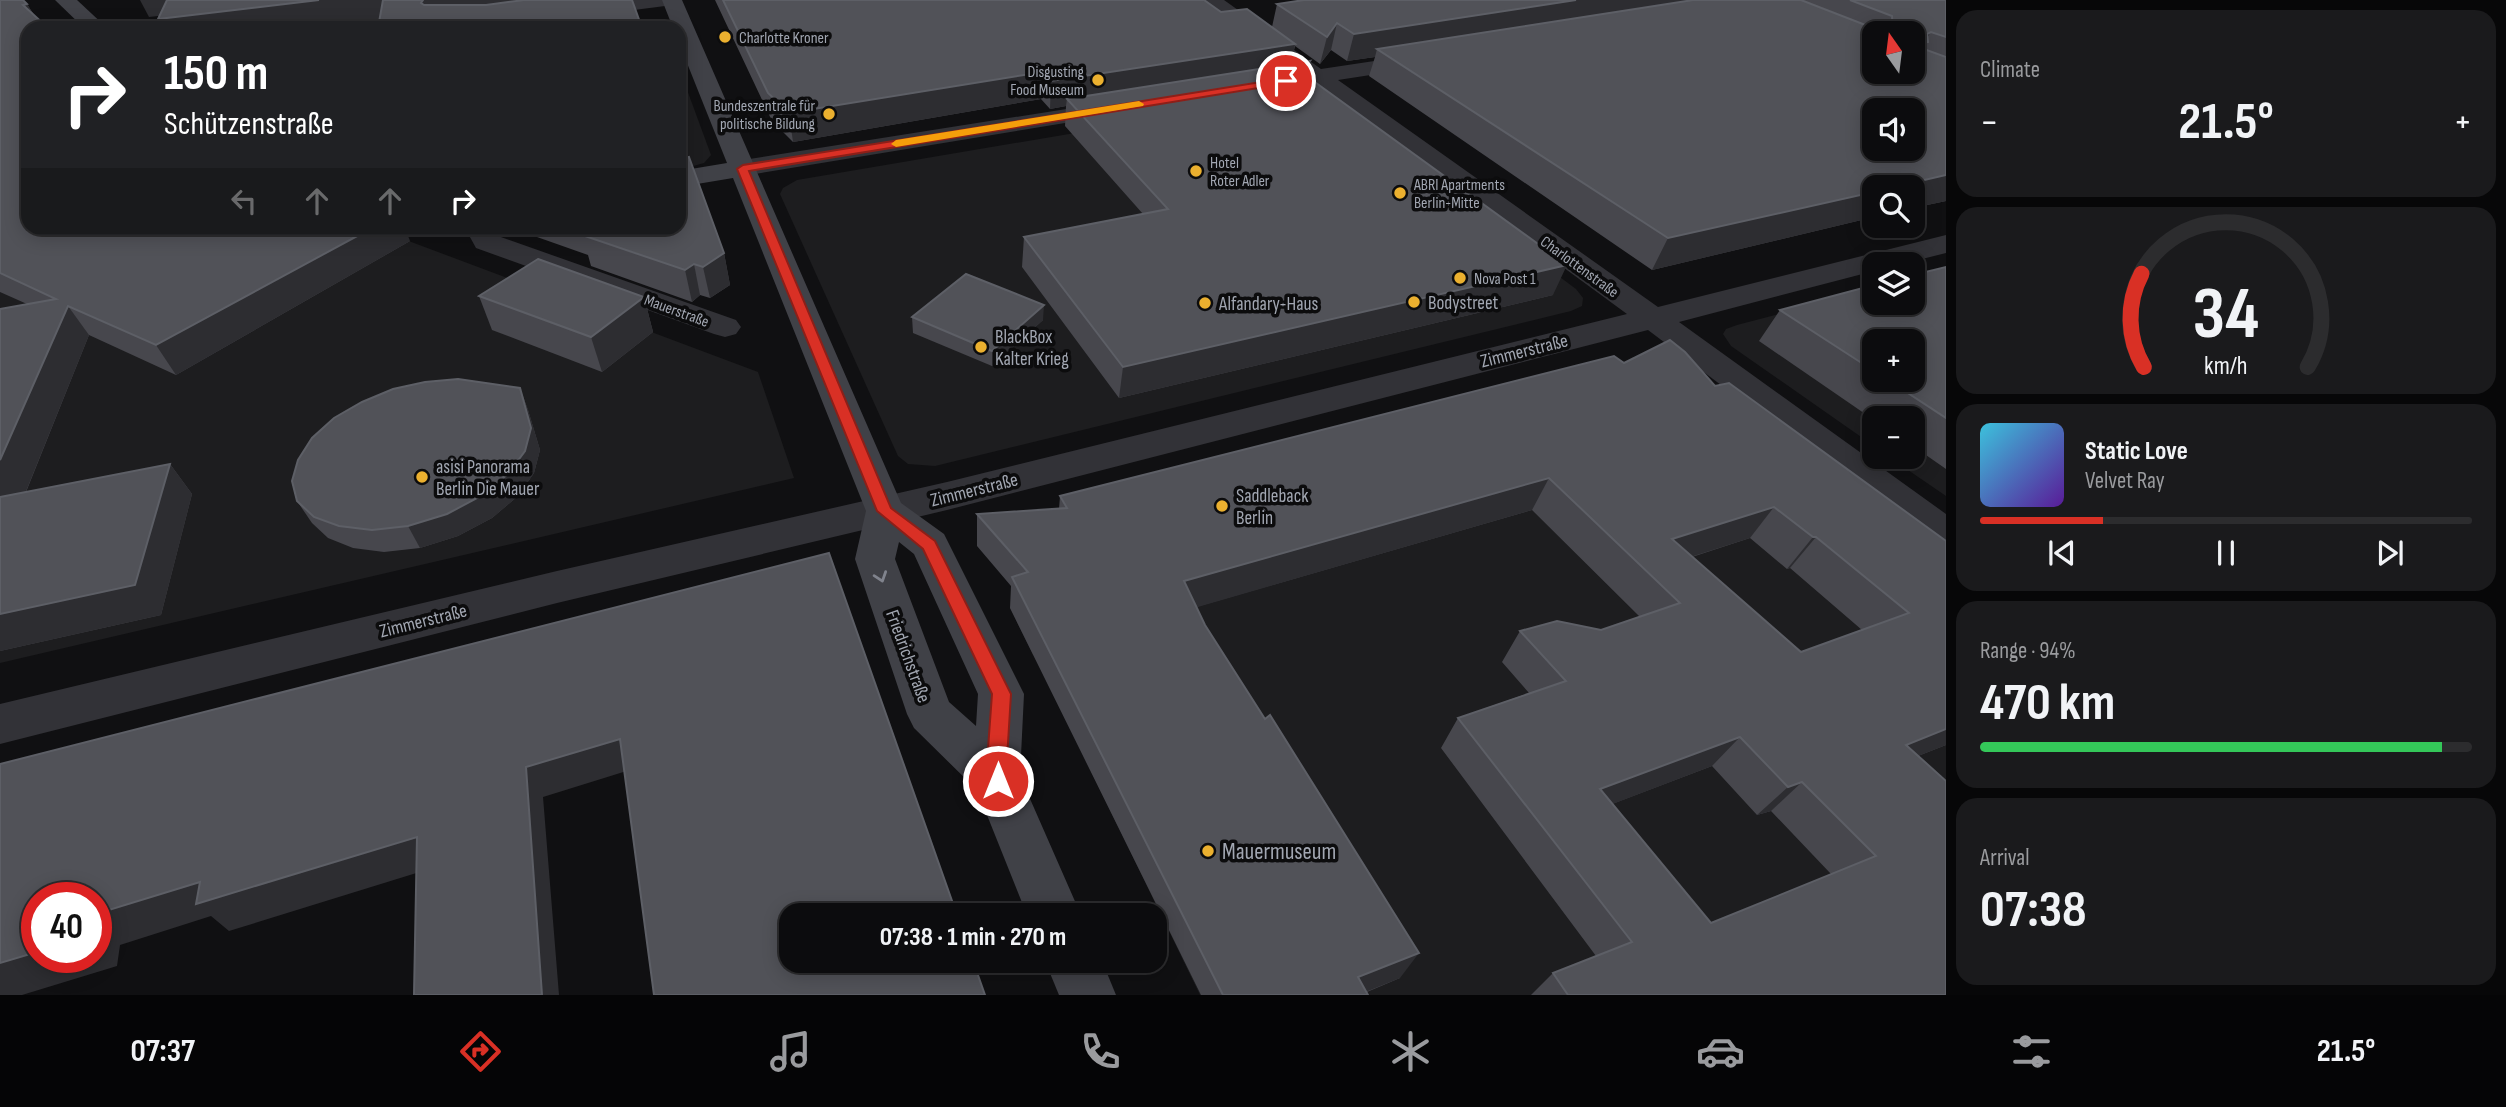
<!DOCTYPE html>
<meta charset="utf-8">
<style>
:root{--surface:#0c0c0e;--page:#1a1a1c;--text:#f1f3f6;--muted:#9a9b9e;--line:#2c2c2e;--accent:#d93025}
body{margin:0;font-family:"Sofia Sans Condensed",sans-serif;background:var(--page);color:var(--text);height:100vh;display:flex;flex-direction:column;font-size:26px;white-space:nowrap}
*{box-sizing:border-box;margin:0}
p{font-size:23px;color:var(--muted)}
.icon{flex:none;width:38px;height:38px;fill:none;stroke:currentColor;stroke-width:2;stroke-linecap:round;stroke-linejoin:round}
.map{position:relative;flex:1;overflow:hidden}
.sheet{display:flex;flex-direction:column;gap:10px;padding:10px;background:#070708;width:560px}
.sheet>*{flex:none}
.top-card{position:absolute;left:21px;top:21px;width:665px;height:214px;border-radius:21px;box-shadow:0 4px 18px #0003,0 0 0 2px var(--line);background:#202124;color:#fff;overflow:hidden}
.needle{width:46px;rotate:346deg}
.tools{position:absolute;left:1862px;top:21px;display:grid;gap:14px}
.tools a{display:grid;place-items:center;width:63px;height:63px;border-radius:14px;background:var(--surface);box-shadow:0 4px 18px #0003,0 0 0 2px var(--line);font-size:35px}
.speed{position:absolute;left:21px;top:882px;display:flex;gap:14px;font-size:35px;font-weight:700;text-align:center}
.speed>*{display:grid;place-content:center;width:91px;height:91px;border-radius:50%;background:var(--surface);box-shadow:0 4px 18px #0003,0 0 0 2px var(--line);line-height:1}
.speed .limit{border:10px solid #d22;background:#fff;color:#111}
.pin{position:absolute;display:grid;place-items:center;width:60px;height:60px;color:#fff;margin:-30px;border:4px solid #fff;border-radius:50%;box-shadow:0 2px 7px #0007}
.me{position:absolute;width:77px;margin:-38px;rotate:0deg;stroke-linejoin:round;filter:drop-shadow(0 0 5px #0008)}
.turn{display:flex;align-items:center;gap:24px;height:147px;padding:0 28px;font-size:32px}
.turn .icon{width:91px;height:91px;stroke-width:2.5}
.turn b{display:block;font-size:49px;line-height:60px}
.lanes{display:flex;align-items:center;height:66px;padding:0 28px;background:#0003;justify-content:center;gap:35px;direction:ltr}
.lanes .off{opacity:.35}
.big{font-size:52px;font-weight:700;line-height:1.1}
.sheet .tile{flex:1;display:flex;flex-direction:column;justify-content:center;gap:10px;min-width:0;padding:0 24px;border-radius:21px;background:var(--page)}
.sheet .dial{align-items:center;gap:0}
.dial svg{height:182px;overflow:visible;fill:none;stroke:var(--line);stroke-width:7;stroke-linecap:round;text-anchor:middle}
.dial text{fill:var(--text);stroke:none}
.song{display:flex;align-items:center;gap:21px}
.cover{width:84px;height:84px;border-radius:10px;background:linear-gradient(135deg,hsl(190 70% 55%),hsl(270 70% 35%))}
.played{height:7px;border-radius:4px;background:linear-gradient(90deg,var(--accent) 25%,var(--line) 25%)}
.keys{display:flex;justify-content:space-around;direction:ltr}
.heat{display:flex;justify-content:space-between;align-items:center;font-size:38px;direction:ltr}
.charge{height:10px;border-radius:5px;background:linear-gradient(90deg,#34c759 94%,var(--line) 0)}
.trip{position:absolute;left:779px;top:903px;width:388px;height:70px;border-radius:21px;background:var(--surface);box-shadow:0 4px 18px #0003,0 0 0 2px var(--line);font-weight:700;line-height:70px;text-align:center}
.tab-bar{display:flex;height:112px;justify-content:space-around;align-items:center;background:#050506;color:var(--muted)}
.tab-bar .icon{width:49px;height:49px}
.tab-bar .on{color:var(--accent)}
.tab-bar b{font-size:32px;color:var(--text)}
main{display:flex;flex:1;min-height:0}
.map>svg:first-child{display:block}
.built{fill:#1d1d1f;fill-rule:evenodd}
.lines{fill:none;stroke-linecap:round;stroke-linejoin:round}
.street{fill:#323237;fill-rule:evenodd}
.secondary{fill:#404147;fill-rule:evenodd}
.wall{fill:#47474d;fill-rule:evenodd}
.shaded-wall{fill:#2d2d31}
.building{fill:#515258;stroke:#5d5f66;stroke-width:2;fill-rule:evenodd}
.oneway{stroke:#80838d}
.route{fill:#d93025;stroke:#8d1f18;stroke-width:2}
.slow{fill:#f59e0b}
.poi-dot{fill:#ebb02f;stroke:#0c0c0d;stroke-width:2.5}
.labels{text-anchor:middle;stroke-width:7;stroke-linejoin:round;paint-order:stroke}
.far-poi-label{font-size:16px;fill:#a2a7b2;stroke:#0c0c0d;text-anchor:start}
.far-street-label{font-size:16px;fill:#a2a7b2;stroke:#0c0c0d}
.poi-label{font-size:19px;fill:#a2a7b2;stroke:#0c0c0d;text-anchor:start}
.street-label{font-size:19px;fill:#a2a7b2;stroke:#0c0c0d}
.near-poi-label{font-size:23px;fill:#a2a7b2;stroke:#0c0c0d;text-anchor:start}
</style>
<main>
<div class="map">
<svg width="1946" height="995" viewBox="0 0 1946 995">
<rect width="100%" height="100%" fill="#101012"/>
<!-- built -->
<g class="built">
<polygon points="0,0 28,28 28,228 374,228 758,372 794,478 0,663"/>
<polygon points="679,68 711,155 704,163 679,170"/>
<polygon points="1319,98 1576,289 1583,298 1582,306 1571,311 935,466 908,464 898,456 780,194 783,188 797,180 1199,112"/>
<path d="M1946 270V496L1889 457H1913V418H1874V446L1731 346 1723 334 1726 329 1737 325 1874 289V303H1913ZM1874 341H1913V380H1874Z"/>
<polygon points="1552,399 1946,596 1946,995 1200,995 1037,660 1059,647 1033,655 1010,608 1036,601"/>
</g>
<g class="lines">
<!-- street -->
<g class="street">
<polygon points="617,0 675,0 672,4 665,6 580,17 573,15 570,11 573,7"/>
<polygon points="1201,0 1224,0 1321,69 1421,54 1429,56 1432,61 1429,66 1338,80 1658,307 1946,235 1946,253 1902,264 1874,264 1874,271 1679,322 1946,514 1946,549 1932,544 1648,330 947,510 557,603 0,744 0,704 557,571 947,482 1627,314 1313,84 1256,92 1248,90 1244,85 1248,80 1297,72"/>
<polygon points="1117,101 1126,103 1129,108 1126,113 743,176 734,174 730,168 734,162 743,160"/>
<polygon points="465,228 493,228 498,236 736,320 741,327 736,334 725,337 714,334 476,248"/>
</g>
<!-- secondary -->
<g class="secondary">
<polygon points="55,0 77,0 107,28 84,28"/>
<path d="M662 0H682L901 503 944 534 1024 694 1020 776 1081 915H1027L977 790 914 728 907 714 855 559 866 511 733 178 679 187V171L727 163 679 43V28H673ZM899 542 914 554 978 694 976 726 949 702 895 559Z"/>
<polygon points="1045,961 1102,961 1116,995 1059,995"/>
</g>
</g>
<!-- wall -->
<g class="wall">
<polygon points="0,0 27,4 34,15 28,228 410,241 176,375 89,335 26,492 170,464 192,494 161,615 0,651 27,304 0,292"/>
<path d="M715 0H1204L1221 12 1272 27 1277 4 1304 0H1946V201L1913 208 1874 187V217L1652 270 1369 76 1375 57 1347 61 1331 50 1320 64 1295 46 1291 64 1307 76 1553 295 1119 398 1022 267 1024 237 1143 214 1065 126 1066 106 1050 109 1041 99 793 142 772 121ZM1874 33H1913L1874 72Z"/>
<polygon points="682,138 686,158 724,253 730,285 710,298 700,295 692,302 591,266 588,255 520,231 514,228 679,228"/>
<path d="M1946 267V469L1913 446V418H1874V420L1759 341 1780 310ZM1874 341 1913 380H1874Z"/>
<polygon points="479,296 644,297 653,332 602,372 492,330"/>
<polygon points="912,317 1043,320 992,366 913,333"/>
<path d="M1624 363 1715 386 1946 541V745L1918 756 1946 995H1531L1553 973 1596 956 1441 748 1458 718 1529 693 1502 662 1520 631 1601 630 1640 617 1532 510 1196 607 1205 625 1400 978 1367 992 1368 995H1201L1010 608 1011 586 977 546V514L1059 509 1060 496ZM1750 538 1787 569 1790 568 1862 630 1801 652 1692 557ZM1712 766 1757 815 1771 811 1831 874 1711 923 1612 804Z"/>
<polygon points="520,388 528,410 540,450 534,473 518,496 492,518 458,536 420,548 384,552 353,548 328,538 312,523 297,501"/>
</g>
<!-- shaded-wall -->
<g class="shaded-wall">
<polygon points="140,0 179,0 185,13 149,17"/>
<polygon points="319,0 387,0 394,18 312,28 163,28 158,19"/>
<polygon points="423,0 605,0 436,20 421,3"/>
<polygon points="1576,0 1728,0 1377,49 1375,57 1347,61 1354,34"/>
<polygon points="27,4 42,28 23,5"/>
<polygon points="1337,23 1331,50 1320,64 1327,37"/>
<polygon points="1931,32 1923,43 1928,42 1913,66 1913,56 1927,34"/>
<polygon points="1295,44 1290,70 1067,99 1066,106 1050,109 1051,81"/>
<polygon points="1310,61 1304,87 1301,72"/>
<polygon points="1043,72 1041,99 793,142 789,113"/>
<polygon points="679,138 682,138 688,167 679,169"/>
<polygon points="1946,175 1946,201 1913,208 1913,187 1894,187"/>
<polygon points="1874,192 1874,217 1652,270 1668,238"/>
<polygon points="372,228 405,228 410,241 176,375 156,345"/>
<polygon points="724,253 730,285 710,298 703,267"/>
<polygon points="694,264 700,295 692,302 685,270"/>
<polygon points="1567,265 1553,295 1119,398 1123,367"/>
<polygon points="644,297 653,332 602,372 591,337"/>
<polygon points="1044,305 1043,320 992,366 992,351"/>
<polygon points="68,306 89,335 10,531 0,520 0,460"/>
<polygon points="520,388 528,410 540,450 534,473 518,496 492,518 458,536 420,548 408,526"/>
<polygon points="170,464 192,494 161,615 0,651 0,614"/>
<polygon points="1549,478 1532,510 1177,613 1184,581"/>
<polygon points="1774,507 1750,538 1650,570 1672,539"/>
<polygon points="1813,537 1816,537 1790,568 1787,569"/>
<polygon points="1946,729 1946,745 1872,774 1906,745"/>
<polygon points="1740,737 1712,766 1576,818 1600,789"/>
<polygon points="620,739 633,769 543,797 559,995 542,995 526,767"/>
<polygon points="1802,782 1771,811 1757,815 1788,787"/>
<polygon points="417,837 439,866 229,931 211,916 120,945 117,966 22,995 0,995 0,963 37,952 37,957 96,957 96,914 200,882"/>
<polygon points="1419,953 1400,978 1358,995 1358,977"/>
</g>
<!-- building -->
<g class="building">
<polygon points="0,0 23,0 27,4 23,5 48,28 28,28 28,228 372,228 156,345 68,306 0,460 0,309 56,299 0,273"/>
<polygon points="167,0 319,0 158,19"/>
<polygon points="383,0 423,0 421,3 424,5 486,5 524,0 632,0 642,28 378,28"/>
<polygon points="723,0 1204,0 1221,12 1247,9 1295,44 1051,81 1043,72 789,113 768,93"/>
<polygon points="1304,0 1576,0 1354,34 1337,23 1327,37 1277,4"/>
<path d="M1693 0H1801L1886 33H1874V72H1913V33H1891L1893 32 1892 16 1850 0H1946V37L1931 32 1927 34 1928 42 1920 44 1921 48 1946 57V175L1894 187H1874V192L1668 238 1377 49ZM1874 110H1913V149H1874Z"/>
<polygon points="1310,61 1301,72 1567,265 1123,367 1024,237 1168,209 1067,99"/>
<polygon points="689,157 724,253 703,267 694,264 685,270 582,235 592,229 587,228 679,228 679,159"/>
<polygon points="538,259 644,297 591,337 479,296"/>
<polygon points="1946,267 1946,418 1888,380 1913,380 1913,341 1874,341 1874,371 1780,310 1874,285 1874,303 1913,303 1913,275"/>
<polygon points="966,274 1044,305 992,351 912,317"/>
<path d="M1670 340 1685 352 1715 386 1729 383 1946 541V729L1906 745 1946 781V995H1568L1553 973 1632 942 1458 718 1566 681 1520 631 1557 621 1601 630 1680 603 1549 478 1184 581 1205 625 1265 719 1270 715 1419 953 1358 977 1368 995H1223L1012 577 1028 572 977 514 1067 508 1060 496 1614 356 1624 363ZM1774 507 1813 537H1816L1909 613 1801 652 1672 539ZM1740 737 1788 787 1802 782 1876 856 1711 923 1600 789Z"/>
<polygon points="458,379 520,388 531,428 525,451 508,474 481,496 447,514 408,526 372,530 339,526 314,517 297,501 292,481 298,460 312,438 334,418 362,402 393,389 425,382"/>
<polygon points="170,464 135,585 0,614 0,497"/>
<polygon points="829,553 957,915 791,915 791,961 973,961 985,995 654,995 620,739 526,767 542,995 414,995 417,837 196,904 200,882 96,914 96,898 37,898 37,952 0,963 0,764"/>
</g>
<!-- one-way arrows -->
<defs><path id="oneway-chevron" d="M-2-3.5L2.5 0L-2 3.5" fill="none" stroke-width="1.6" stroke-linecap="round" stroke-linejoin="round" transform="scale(1.75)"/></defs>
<use class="oneway" href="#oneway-chevron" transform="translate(881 577) rotate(71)"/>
<!-- route -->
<polygon class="route" points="1286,78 1291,81 1289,83 749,171 891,508 935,541 1011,694 1006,776 1008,781 1005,787 998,790 991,787 986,776 992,694 923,549 877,511 737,169 743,165"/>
<!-- slow -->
<polygon class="slow" points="1139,101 1144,104 1143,106 896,147 891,144 896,140"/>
<!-- markers -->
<g class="poi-dot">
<circle cx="725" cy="37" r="7"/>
<circle cx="1098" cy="80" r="7"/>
<circle cx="829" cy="114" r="7"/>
<circle cx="1196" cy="171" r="7"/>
<circle cx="1400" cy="193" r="7"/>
<circle cx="1460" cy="278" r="7"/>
<circle cx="1414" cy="302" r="7"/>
<circle cx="1205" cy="303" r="7"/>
<circle cx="981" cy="347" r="7"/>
<circle cx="422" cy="477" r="7"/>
<circle cx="1222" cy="506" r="7"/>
<circle cx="1208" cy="851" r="7"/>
</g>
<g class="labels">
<!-- far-poi labels -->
<g class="far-poi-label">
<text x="739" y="43">Charlotte Kroner</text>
<text x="1084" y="77" text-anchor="end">Disgusting<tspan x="1084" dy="18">Food Museum</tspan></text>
<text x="815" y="111" text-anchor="end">Bundeszentrale für<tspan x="815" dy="18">politische Bildung</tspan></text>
<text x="1210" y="168">Hotel<tspan x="1210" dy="18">Roter Adler</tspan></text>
<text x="1414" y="190">ABRI Apartments<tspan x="1414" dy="18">Berlin-Mitte</tspan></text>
<text x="1474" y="284">Nova Post 1</text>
</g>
<!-- far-street labels -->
<g class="far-street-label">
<text transform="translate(1580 266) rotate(36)" y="6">Charlottenstraße</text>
<text transform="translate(677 310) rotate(20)" y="6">Mauerstraße</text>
</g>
<!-- poi labels -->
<g class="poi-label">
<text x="1428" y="309">Bodystreet</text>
<text x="1219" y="310">Alfandary-Haus</text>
<text x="995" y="343">BlackBox<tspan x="995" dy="22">Kalter Krieg</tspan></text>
<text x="436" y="473">asisi Panorama<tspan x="436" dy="22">Berlin Die Mauer</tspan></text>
<text x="1236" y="502">Saddleback<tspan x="1236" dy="22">Berlin</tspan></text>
</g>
<!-- street labels -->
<g class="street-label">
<text transform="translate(1524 350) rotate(-14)" y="7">Zimmerstraße</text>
<text transform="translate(974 489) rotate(-14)" y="7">Zimmerstraße</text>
<text transform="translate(423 620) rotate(-14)" y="7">Zimmerstraße</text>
<text transform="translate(909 656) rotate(70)" y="7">Friedrichstraße</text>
</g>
<!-- near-poi labels -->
<g class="near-poi-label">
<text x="1222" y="859">Mauermuseum</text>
</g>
</g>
</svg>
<div class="tools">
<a><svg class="needle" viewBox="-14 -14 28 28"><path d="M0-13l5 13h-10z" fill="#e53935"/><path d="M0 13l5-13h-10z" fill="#9a9b9e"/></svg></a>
<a><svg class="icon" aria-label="sound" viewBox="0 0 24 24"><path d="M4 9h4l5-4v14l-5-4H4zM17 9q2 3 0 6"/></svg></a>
<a><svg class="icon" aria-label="search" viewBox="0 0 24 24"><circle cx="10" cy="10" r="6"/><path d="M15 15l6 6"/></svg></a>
<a><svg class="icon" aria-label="layers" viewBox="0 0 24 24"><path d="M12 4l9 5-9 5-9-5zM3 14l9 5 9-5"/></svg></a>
<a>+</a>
<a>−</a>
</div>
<div class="speed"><div class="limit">40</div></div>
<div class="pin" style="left:1286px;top:81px;background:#d93025"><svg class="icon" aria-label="arrive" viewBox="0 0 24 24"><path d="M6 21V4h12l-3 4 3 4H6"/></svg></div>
<svg class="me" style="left:998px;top:781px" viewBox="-20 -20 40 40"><circle r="17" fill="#d93025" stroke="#fff" stroke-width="3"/><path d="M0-11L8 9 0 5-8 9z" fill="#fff"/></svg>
<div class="trip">07:38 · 1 min · 270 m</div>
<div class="top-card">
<div class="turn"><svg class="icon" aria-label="right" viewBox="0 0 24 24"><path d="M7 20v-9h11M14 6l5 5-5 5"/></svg><div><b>150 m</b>Schützenstraße</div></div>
<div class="lanes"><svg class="icon off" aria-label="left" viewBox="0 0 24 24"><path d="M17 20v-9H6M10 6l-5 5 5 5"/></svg><svg class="icon off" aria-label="ahead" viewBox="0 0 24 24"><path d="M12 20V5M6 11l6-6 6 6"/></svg><svg class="icon off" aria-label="ahead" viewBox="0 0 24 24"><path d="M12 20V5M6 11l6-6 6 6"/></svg><svg class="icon" aria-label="right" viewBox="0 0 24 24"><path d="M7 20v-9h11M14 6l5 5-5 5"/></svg></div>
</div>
</div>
<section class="sheet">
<div class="tile"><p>Climate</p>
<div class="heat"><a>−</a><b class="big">21.5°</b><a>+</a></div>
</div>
<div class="tile dial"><svg viewBox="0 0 100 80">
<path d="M14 69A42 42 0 1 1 86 69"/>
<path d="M14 69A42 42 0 0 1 13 28" stroke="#d93025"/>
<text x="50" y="56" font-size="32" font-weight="700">34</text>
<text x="50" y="72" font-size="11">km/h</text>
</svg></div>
<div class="tile">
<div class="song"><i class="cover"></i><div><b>Static Love</b><p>Velvet Ray</p></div></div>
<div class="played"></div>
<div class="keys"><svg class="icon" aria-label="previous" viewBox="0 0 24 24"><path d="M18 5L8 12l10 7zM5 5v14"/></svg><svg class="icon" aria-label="pause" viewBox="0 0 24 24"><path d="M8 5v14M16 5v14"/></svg><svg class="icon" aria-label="next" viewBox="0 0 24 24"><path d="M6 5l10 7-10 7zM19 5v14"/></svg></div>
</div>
<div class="tile"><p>Range · 94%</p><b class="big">470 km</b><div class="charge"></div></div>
<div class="tile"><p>Arrival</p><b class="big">07:38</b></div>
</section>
</main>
<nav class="tab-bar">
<b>07:37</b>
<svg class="icon on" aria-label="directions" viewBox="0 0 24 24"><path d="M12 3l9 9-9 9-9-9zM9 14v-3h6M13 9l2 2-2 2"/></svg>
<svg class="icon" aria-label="music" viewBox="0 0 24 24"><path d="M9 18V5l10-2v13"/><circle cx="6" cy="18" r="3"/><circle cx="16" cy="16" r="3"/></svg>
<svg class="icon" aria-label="phone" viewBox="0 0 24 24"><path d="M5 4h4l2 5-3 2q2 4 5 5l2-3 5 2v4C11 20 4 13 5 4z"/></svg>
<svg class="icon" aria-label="climate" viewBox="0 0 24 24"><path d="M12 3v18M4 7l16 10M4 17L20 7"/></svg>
<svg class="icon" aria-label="car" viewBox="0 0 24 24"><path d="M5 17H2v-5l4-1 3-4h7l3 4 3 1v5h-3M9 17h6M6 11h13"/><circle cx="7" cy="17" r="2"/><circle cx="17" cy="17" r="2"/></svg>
<svg class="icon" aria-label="filters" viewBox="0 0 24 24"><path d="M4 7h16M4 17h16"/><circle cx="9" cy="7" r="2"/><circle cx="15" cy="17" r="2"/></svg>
<b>21.5°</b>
</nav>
